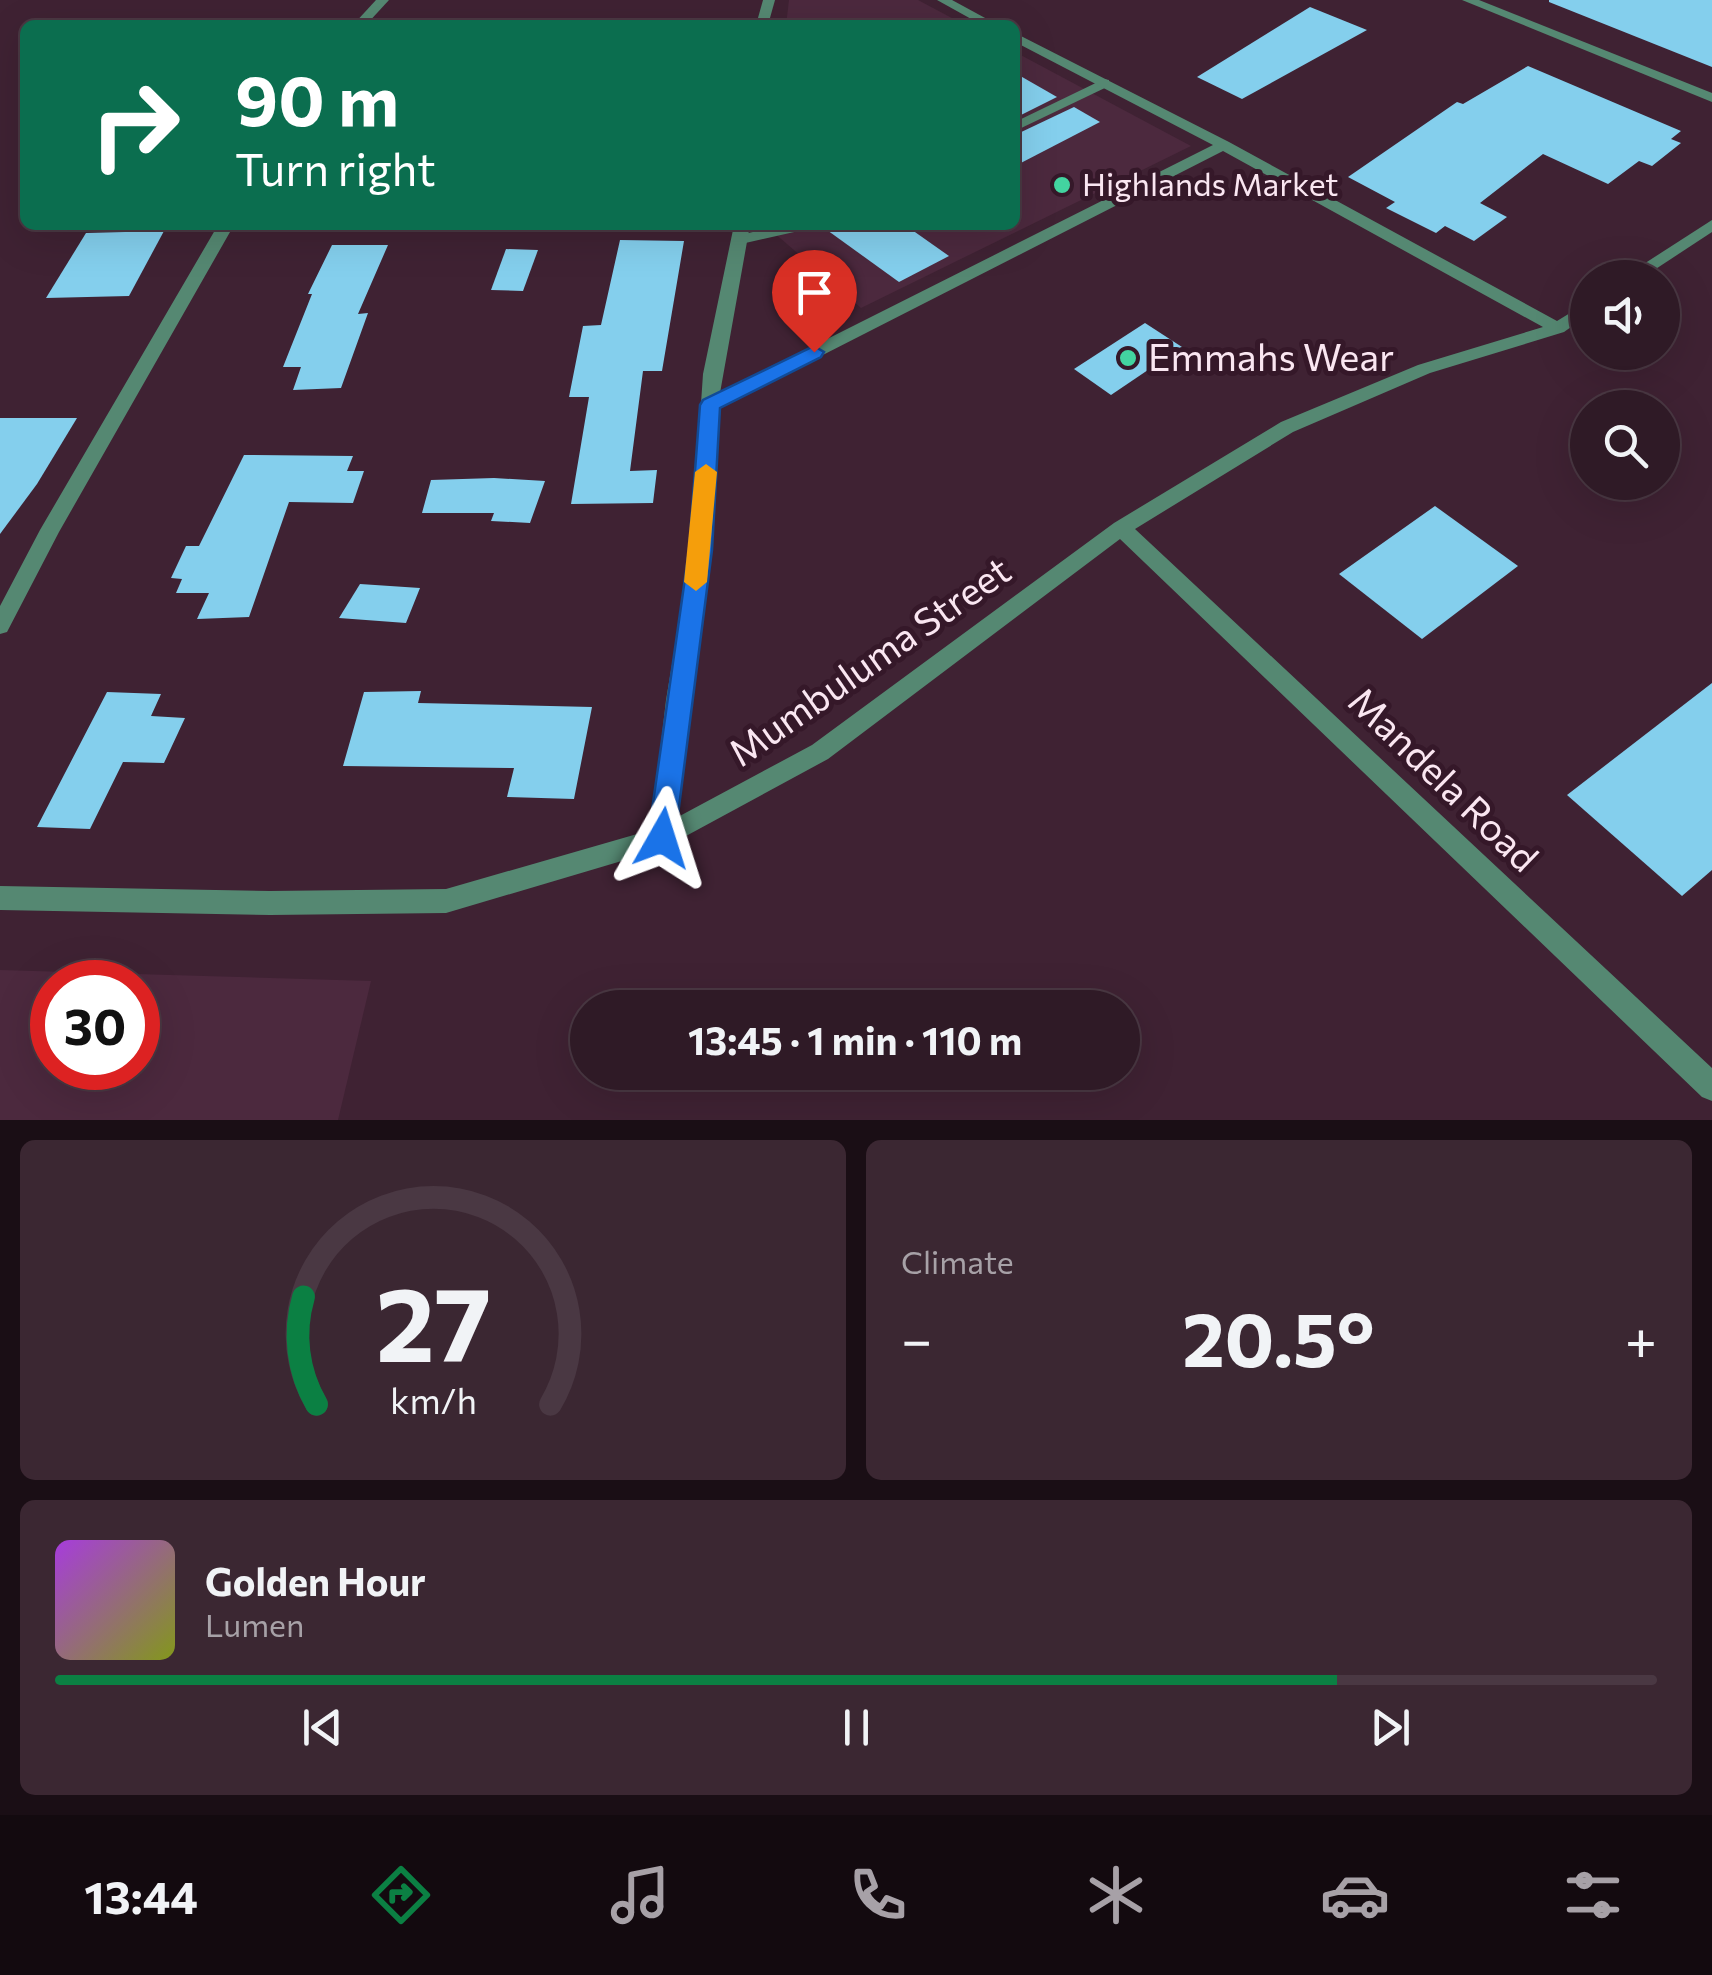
<!DOCTYPE html>
<meta charset="utf-8">
<style>
:root{--surface:#2f1a26;--page:#3b2732;--text:#f1f3f6;--muted:#a7a1a7;--line:#4a3843;--accent:#0b8043}
body{margin:0;font-family:Commissioner,sans-serif;background:var(--page);color:var(--text);height:100vh;display:flex;flex-direction:column;font-size:38px;white-space:nowrap}
*{box-sizing:border-box;margin:0}
p{font-size:32px;color:var(--muted)}
.icon{flex:none;width:55px;height:55px;fill:none;stroke:currentColor;stroke-width:2;stroke-linecap:round;stroke-linejoin:round}
.map{position:relative;height:1120px;overflow:hidden}
.panel{display:flex;flex-direction:column;gap:20px;padding:20px;background:#1a0e15;flex:1}
.panel>*{flex:none}
.banner{position:absolute;left:20px;top:20px;width:1000px;height:210px;border-radius:15px;box-shadow:0 10px 40px #0002,0 0 0 2px var(--line);background:#0b6e4f;color:#fff;overflow:hidden}
.fabs{position:absolute;left:1570px;top:260px;display:grid;gap:20px}
.fabs a{display:grid;place-items:center;width:110px;height:110px;border-radius:50%;background:var(--surface);box-shadow:0 10px 40px #0002,0 0 0 2px var(--line);font-size:50px}
.speed{position:absolute;left:30px;top:960px;display:flex;gap:20px;font-size:50px;font-weight:700;text-align:center}
.speed>*{display:grid;place-content:center;width:130px;height:130px;border-radius:50%;background:var(--surface);box-shadow:0 10px 40px #0002,0 0 0 2px var(--line);line-height:1}
.speed .limit{border:15px solid #d22;background:#fff;color:#111}
.pin{position:absolute;display:grid;place-items:center;width:85px;height:85px;color:#fff;margin:-102px -42px;border-radius:50% 50% 50% 0;rotate:-45deg;box-shadow:0 0 10px #0007}
.pin .icon{rotate:45deg}
.me{position:absolute;width:110px;margin:-55px;rotate:6deg;stroke-linejoin:round;filter:drop-shadow(0 0 8px #0008)}
.turn{display:flex;align-items:center;gap:35px;height:210px;padding:0 50px;font-size:45px}
.turn .icon{width:130px;height:130px;stroke-width:2.5}
.turn b{display:block;font-size:70px;line-height:85px}
.big{font-size:75px;font-weight:700;line-height:1.1}
.panel .card{flex:1;display:flex;flex-direction:column;justify-content:center;gap:15px;min-width:0;padding:0 35px;border-radius:15px;background:var(--page)}
.panel .dial{align-items:center;gap:0}
.dial svg{height:260px;overflow:visible;fill:none;stroke:var(--line);stroke-width:7;stroke-linecap:round;text-anchor:middle}
.dial text{fill:var(--text);stroke:none}
.song{display:flex;align-items:center;gap:30px}
.cover{width:120px;height:120px;border-radius:15px;background:linear-gradient(135deg,hsl(280 70% 55%),hsl(70 70% 35%))}
.played{height:10px;border-radius:5px;background:linear-gradient(90deg,var(--accent) 80%,var(--line) 80%)}
.keys{display:flex;justify-content:space-around;direction:ltr}
.heat{display:flex;justify-content:space-between;align-items:center;font-size:55px;direction:ltr}
.panel .tiles{flex:1;display:grid;gap:20px;grid-template-columns:1fr 1fr}
.card:last-child{grid-column:span 2}
.trip{position:absolute;left:570px;top:990px;width:570px;height:100px;border-radius:50px;background:var(--surface);box-shadow:0 10px 40px #0002,0 0 0 2px var(--line);font-weight:700;line-height:100px;text-align:center}
.tabs{display:flex;height:160px;justify-content:space-around;align-items:center;background:#130a0f;color:var(--muted)}
.tabs .icon{width:70px;height:70px}
.tabs .current{color:var(--accent)}
.tabs b{font-size:45px;color:var(--text)}
.map>svg:first-child{display:block}
.built{fill:#4c293e;fill-rule:evenodd}
.building{fill:#84cfed}
.lines{fill:none;stroke-linecap:round;stroke-linejoin:round}
.lane{fill:#558872;fill-rule:evenodd}
.street{fill:#558872;fill-rule:evenodd}
.route{fill:#1a73e8;stroke:#114b97;stroke-width:2.5}
.slow{fill:#f59e0b}
.poi-dot{fill:#43d4a0;stroke:#351829;stroke-width:4}
.labels{text-anchor:middle;stroke-width:10;stroke-linejoin:round;paint-order:stroke}
.far-poi-label{font-size:32px;fill:#fae6f1;stroke:#351829;text-anchor:start}
.poi-label{font-size:38px;fill:#fae6f1;stroke:#351829;text-anchor:start}
.street-label{font-size:38px;fill:#fae6f1;stroke:#351829}
</style>
<div class="map">
<svg width="1712" height="1120" viewBox="0 0 1712 1120">
<rect width="100%" height="100%" fill="#3f2233"/>
<!-- built -->
<g class="built">
<polygon points="789,0 918,0 965,25 786,25"/>
<polygon points="1015,52 1191,146 861,308 765,225 1015,225"/>
<path d="M0 970 371 981 338 1120H0ZM52 982H138V1068H52Z"/>
</g>
<!-- building -->
<g class="building">
<polygon points="1549,0 1712,0 1712,67 1549,2"/>
<polygon points="1310,7 1367,30 1242,99 1197,77"/>
<polygon points="1528,66 1681,131 1671,139 1681,143 1652,166 1639,161 1608,184 1543,154 1480,203 1507,217 1474,241 1445,226 1436,233 1386,208 1395,202 1348,177 1457,102 1463,104"/>
<polygon points="1015,73 1057,97 1015,118"/>
<polygon points="1074,107 1100,122 1015,166 1015,135"/>
<polygon points="820,225 905,225 949,256 899,282"/>
<polygon points="164,231 129,296 46,298 86,233"/>
<polygon points="620,240 684,241 662,371 643,371 630,471 657,470 653,503 571,504 589,397 569,397 583,326 601,325"/>
<polygon points="332,245 388,245 358,314 368,313 341,388 293,390 301,367 283,367 312,294 308,294"/>
<polygon points="506,249 538,250 523,291 491,290"/>
<polygon points="1145,323 1182,347 1111,395 1074,369"/>
<polygon points="0,418 77,418 37,484 0,534"/>
<polygon points="244,455 353,456 347,471 364,471 353,503 289,502 249,617 197,619 209,593 176,593 182,579 171,578 186,546 199,546"/>
<polygon points="494,478 545,481 530,523 491,521 494,513 422,513 431,480"/>
<polygon points="1435,506 1518,566 1422,639 1339,574"/>
<polygon points="360,584 420,588 406,623 339,618"/>
<polygon points="1712,683 1712,870 1682,896 1567,795"/>
<polygon points="421,691 418,703 592,707 574,799 507,797 514,768 343,766 364,692"/>
<polygon points="107,692 161,694 151,716 185,718 164,763 123,762 90,829 37,827"/>
</g>
<g class="lines">
<!-- lane -->
<g class="lane">
<polygon points="1104,79 1109,80 1109,86 1015,131 1015,122"/>
<polygon points="785,225 815,225 812,228 741,244 733,239 735,236"/>
</g>
<!-- street -->
<g class="street">
<polygon points="376,0 389,0 366,25 353,25"/>
<polygon points="763,0 775,0 768,25 756,25"/>
<polygon points="937,0 952,0 998,25 982,25"/>
<polygon points="1462,0 1479,0 1712,93 1712,102"/>
<path d="M1015 33 1229 142 1557 321 1588 302V315L1564 332 1430 373 1293 432 1135 529 1712 1068V1101L1702 1097 1120 539 828 759 662 849 446 913 270 915 0 910V886L270 891 446 889 651 830 666 700 691 551 703 374 734 225H750L720 393 1213 145 1015 42ZM1223 151 1543 327 1418 365 1281 422 1114 523 812 745 676 818 688 700 711 551 719 408Z"/>
<polygon points="1712,220 1712,232 1642,278 1622,278"/>
<polygon points="218,225 234,225 59,532 7,632 0,634 0,606 40,530"/>
</g>
</g>
<!-- route -->
<polygon class="route" points="814,346 824,352 821,357 720,408 712,550 675,838 671,846 662,850 652,846 648,838 689,550 700,405 703,400"/>
<!-- slow -->
<polygon class="slow" points="706,464 717,472 707,582 696,591 684,582 695,472"/>
<!-- markers -->
<g class="poi-dot">
<circle cx="1062" cy="185" r="10"/>
<circle cx="1128" cy="358" r="10"/>
</g>
<g class="labels">
<!-- far-poi labels -->
<g class="far-poi-label">
<text x="1082" y="196">Highlands Market</text>
</g>
<!-- poi labels -->
<g class="poi-label">
<text x="1148" y="371">Emmahs Wear</text>
</g>
<!-- street labels -->
<g class="street-label">
<text transform="translate(870 662) rotate(-35)" y="13">Mumbuluma Street</text>
<text transform="translate(1443 780) rotate(44)" y="13">Mandela Road</text>
</g>
</g>
</svg>
<div class="fabs">
<a><svg class="icon" aria-label="sound" viewBox="0 0 24 24"><path d="M4 9h4l5-4v14l-5-4H4zM17 9q2 3 0 6"/></svg></a>
<a><svg class="icon" aria-label="search" viewBox="0 0 24 24"><circle cx="10" cy="10" r="6"/><path d="M15 15l6 6"/></svg></a>
</div>
<div class="speed"><div class="limit">30</div></div>
<div class="pin" style="left:814px;top:352px;background:#d93025"><svg class="icon" aria-label="arrive" viewBox="0 0 24 24"><path d="M6 21V4h12l-3 4 3 4H6"/></svg></div>
<svg class="me" style="left:662px;top:838px" viewBox="-20 -20 40 40"><path d="M0-17L14 15 0 8-14 15z" fill="#1a73e8" stroke="#fff" stroke-width="4"/></svg>
<div class="trip">13:45 · 1 min · 110 m</div>
<div class="banner">
<div class="turn"><svg class="icon" aria-label="right" viewBox="0 0 24 24"><path d="M7 20v-9h11M14 6l5 5-5 5"/></svg><div><b>90 m</b>Turn right</div></div>
</div>
</div>
<section class="panel">
<div class="tiles">
<div class="card dial"><svg viewBox="0 0 100 80">
<path d="M14 69A42 42 0 1 1 86 69"/>
<path d="M14 69A42 42 0 0 1 10 36" stroke="#0b8043"/>
<text x="50" y="56" font-size="32" font-weight="700">27</text>
<text x="50" y="72" font-size="11">km/h</text>
</svg></div>
<div class="card"><p>Climate</p>
<div class="heat"><a>−</a><b class="big">20.5°</b><a>+</a></div>
</div>
<div class="card">
<div class="song"><i class="cover"></i><div><b>Golden Hour</b><p>Lumen</p></div></div>
<div class="played"></div>
<div class="keys"><svg class="icon" aria-label="previous" viewBox="0 0 24 24"><path d="M18 5L8 12l10 7zM5 5v14"/></svg><svg class="icon" aria-label="pause" viewBox="0 0 24 24"><path d="M8 5v14M16 5v14"/></svg><svg class="icon" aria-label="next" viewBox="0 0 24 24"><path d="M6 5l10 7-10 7zM19 5v14"/></svg></div>
</div>
</div>
</section>
<nav class="tabs">
<b>13:44</b>
<svg class="icon current" aria-label="directions" viewBox="0 0 24 24"><path d="M12 3l9 9-9 9-9-9zM9 14v-3h6M13 9l2 2-2 2"/></svg>
<svg class="icon" aria-label="music" viewBox="0 0 24 24"><path d="M9 18V5l10-2v13"/><circle cx="6" cy="18" r="3"/><circle cx="16" cy="16" r="3"/></svg>
<svg class="icon" aria-label="phone" viewBox="0 0 24 24"><path d="M5 4h4l2 5-3 2q2 4 5 5l2-3 5 2v4C11 20 4 13 5 4z"/></svg>
<svg class="icon" aria-label="climate" viewBox="0 0 24 24"><path d="M12 3v18M4 7l16 10M4 17L20 7"/></svg>
<svg class="icon" aria-label="car" viewBox="0 0 24 24"><path d="M5 17H2v-5l4-1 3-4h7l3 4 3 1v5h-3M9 17h6M6 11h13"/><circle cx="7" cy="17" r="2"/><circle cx="17" cy="17" r="2"/></svg>
<svg class="icon" aria-label="filters" viewBox="0 0 24 24"><path d="M4 7h16M4 17h16"/><circle cx="9" cy="7" r="2"/><circle cx="15" cy="17" r="2"/></svg>
</nav>
